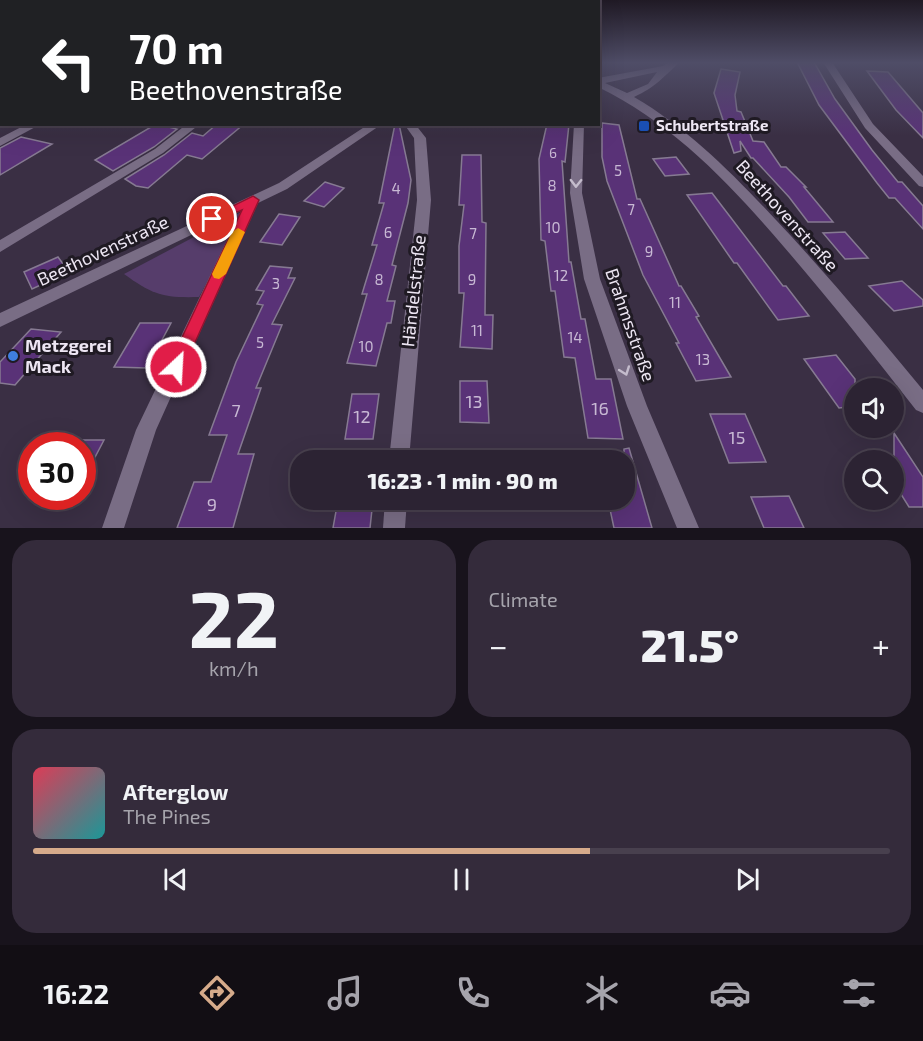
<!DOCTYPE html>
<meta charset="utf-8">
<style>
:root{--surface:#2c2333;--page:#342b3b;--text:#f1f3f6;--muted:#a6a4ac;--line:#48404e;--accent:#d6ab8b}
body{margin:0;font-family:"Exo 2",sans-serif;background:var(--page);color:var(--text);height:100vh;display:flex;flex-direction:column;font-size:22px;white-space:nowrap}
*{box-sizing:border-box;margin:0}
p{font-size:20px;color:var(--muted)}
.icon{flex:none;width:33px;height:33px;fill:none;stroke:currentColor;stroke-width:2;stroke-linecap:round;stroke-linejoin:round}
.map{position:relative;height:528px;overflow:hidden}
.drawer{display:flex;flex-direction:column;gap:12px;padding:12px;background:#18131c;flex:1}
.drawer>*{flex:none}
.banner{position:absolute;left:0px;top:0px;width:600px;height:126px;box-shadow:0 6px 24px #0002,0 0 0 2px var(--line);background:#202124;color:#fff;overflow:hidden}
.fabs{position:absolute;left:844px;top:378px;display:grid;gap:12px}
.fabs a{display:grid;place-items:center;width:60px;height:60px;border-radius:50%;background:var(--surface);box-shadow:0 6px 24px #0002,0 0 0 2px var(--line);font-size:30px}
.speed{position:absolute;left:18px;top:432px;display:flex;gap:12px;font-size:30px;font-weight:700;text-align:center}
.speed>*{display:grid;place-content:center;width:78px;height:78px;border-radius:50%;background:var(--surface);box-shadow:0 6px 24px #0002,0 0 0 2px var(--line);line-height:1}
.speed .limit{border:9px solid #d22;background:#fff;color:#111}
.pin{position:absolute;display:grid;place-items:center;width:51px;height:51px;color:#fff;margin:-26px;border:3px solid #fff;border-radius:50%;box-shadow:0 2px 6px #0007}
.me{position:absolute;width:66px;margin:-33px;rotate:25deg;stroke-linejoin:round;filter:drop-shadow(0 0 4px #0008)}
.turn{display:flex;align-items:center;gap:21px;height:126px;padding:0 30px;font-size:27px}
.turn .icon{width:78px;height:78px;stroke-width:2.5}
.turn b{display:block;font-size:42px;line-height:51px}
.big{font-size:45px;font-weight:800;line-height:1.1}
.drawer .card{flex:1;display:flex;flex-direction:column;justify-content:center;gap:9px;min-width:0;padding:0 21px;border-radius:24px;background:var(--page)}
.drawer .dial{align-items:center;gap:0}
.dial b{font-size:78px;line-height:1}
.song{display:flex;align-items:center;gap:18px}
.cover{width:72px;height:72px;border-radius:9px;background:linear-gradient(135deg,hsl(350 70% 55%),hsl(180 70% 35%))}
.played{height:6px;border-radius:3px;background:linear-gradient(90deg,var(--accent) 65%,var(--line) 65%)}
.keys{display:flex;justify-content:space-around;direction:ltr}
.heat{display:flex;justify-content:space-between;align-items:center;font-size:33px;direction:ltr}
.drawer .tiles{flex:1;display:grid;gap:12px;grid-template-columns:1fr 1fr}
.card:last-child{grid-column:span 2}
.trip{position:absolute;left:290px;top:450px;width:345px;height:60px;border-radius:24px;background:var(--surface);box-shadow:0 6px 24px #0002,0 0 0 2px var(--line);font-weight:800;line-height:60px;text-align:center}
.tabs{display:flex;height:96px;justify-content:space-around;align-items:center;background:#120e14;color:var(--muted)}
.tabs .icon{width:42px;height:42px}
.tabs .selected{color:var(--accent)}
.tabs b{font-size:27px;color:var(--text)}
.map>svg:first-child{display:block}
.green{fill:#563d6b}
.building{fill:#593277;stroke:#867a92;stroke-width:1.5}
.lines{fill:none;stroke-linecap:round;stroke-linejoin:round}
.street{fill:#796d85;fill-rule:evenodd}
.oneway{stroke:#c4bccc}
.route{fill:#e11d48;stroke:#92132f;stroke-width:1.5}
.slow{fill:#f59e0b}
.transit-dot{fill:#1a4fb4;stroke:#1f1a23;stroke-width:2}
.shop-dot{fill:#3f7fe0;stroke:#1f1a23;stroke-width:2}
.labels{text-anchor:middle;stroke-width:6;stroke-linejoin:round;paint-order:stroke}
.far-number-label{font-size:14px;fill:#c8b9d4}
.far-poi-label{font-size:15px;font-weight:bold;fill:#ede6f3;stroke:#1f1a23;text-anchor:start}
.number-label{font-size:15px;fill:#c8b9d4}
.street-label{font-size:18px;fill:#ede6f3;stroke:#1f1a23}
.poi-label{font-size:18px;font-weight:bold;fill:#ede6f3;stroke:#1f1a23;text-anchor:start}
.near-number-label{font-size:18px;fill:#c8b9d4}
</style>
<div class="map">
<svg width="923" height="528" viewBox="0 0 923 528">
<rect width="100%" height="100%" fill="#3a2f44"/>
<!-- green -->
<path class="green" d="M245 210 199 297C163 298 153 295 124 274Z"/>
<!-- building -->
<g class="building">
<polygon points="797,62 814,62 835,99 872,150 898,182 902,182 923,206 923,229 895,198 889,198 877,183 819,105"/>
<polygon points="721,69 740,72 735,95 737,111 741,112 753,141 764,142 781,167 786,167 806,187 804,187 833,222 808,222 789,197 753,158 751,158 740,141 741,151 734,153 714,93"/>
<polygon points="867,71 888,72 923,113 923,138 896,110"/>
<polygon points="602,123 619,125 637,199 640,199 679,286 681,286 699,316 696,317 731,377 696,381 676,343 679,343 643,275 607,181 602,157"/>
<polygon points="156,124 177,129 154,147 113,171 95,160"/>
<polygon points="217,124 244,124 202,159 187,155 148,188 136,186 125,179 164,155 192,133 203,136"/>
<polygon points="395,124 399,124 411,180 408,203 392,265 396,266 387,301 395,301 391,323 387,323 376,366 347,363 367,294 362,294 377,245 372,245 384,203 379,203"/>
<polygon points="547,124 569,124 565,162 562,161 569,262 571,262 581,319 585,319 596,379 611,379 623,439 588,438 575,358 564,357 555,291 551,291 545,241 541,240 539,159"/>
<polygon points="21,137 52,144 0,175 0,148"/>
<polygon points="462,155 481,155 482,222 486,223 485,315 493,315 492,349 460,347 464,293 459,293 459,246 464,205 459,205"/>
<polygon points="676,157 689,174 665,176 653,159"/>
<polygon points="325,182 344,188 324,207 304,201"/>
<polygon points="712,193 783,286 786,286 809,316 778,320 737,263 734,263 687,195"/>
<polygon points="279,214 300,217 282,245 260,242"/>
<polygon points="845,232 868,258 845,259 823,233"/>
<polygon points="58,257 69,272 32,289 24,272"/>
<polygon points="270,266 292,268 288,278 295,278 272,324 282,325 256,388 261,388 238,454 254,454 233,528 177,528 194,482 211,482 227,435 209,435 236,362 263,305 257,304 264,291 256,290"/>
<polygon points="902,281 923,300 923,306 894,311 869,286"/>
<polygon points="140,323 171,323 147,368 114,367"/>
<polygon points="31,329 61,332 15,385 0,383 0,362"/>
<polygon points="836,355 855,379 855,406 839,408 804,359"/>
<polygon points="460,381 487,381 489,423 460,422"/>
<polygon points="352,394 379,394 373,439 345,439"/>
<polygon points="710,414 745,414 766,462 729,463"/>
<polygon points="894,433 923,477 923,507 909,507 894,483"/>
<polygon points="82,440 104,440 82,482"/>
<polygon points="629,448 652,528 614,528 608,500 624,500 624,449"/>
<polygon points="789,496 804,528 764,528 751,497"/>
<polygon points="338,500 373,500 370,528 333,528"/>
</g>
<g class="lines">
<!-- street -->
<g class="street">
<path d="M669 62H680C663 77 656 87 634 97 689 129 733 174 776 220 827 274 875 332 923 390V413L916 410C873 355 830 300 784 247 730 184 674 124 598 87V78L663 66ZM657 72 648 84 627 93 605 83Z"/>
<polygon points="823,62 832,62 873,124 923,176 923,187 919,186 865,128"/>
<polygon points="2,72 2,78 0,79 0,73"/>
<polygon points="27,124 41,124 0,146 0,138"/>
<polygon points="187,124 200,124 163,153 0,252 0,240 155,149"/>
<polygon points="369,124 382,124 287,189 258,203 156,430 124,528 102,528 136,430 241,211 0,327 0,313 279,183"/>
<polygon points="404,124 415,124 426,138 431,200 409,460 389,460 417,200 414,138"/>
<polygon points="574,124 584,124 582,193 600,279 647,406 699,528 677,528 627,406 584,279 570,193"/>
<polygon points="385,500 407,500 405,528 383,528"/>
</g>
</g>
<!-- one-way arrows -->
<defs><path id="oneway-chevron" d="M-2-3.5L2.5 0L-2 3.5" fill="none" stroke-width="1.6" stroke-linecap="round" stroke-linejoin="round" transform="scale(1.5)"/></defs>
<g class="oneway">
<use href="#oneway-chevron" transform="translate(576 183) rotate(91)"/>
<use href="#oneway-chevron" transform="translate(625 371) rotate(70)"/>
</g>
<!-- sky -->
<linearGradient id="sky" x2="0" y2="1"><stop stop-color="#201a25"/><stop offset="0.46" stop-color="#4f4d67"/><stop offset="1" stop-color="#4f4d67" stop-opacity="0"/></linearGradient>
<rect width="923" height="136" fill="url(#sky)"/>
<!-- route -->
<polygon class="route" points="253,196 259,200 184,367 182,372 176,374 170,372 168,367 242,210 212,223 206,219"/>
<!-- slow -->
<polygon class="slow" points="238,228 245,232 226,274 219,279 214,278 212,274 232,232"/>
<!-- markers -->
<rect class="transit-dot" x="638" y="120" width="12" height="12" rx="3"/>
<circle class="shop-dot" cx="13" cy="356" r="6"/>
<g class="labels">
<!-- far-number labels -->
<g class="far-number-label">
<text x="553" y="158">6</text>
</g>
<!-- far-poi labels -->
<g class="far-poi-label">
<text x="656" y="131">Schubertstraße</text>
</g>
<!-- number labels -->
<g class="number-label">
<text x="618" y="176">5</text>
<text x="552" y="191">8</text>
<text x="396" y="194">4</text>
<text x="631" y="215">7</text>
<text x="553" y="233">10</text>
<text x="388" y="238">6</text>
<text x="473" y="239">7</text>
<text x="649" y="257">9</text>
<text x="561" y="281">12</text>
<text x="379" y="285">8</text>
<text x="472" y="285">9</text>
<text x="276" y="289">3</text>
<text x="675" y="308">11</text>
<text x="477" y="336">11</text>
<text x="575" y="343">14</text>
<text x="260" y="348">5</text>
<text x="366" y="352">10</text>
<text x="703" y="365">13</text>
</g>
<!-- street labels -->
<g class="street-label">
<text transform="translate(787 216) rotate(48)" y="6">Beethovenstraße</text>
<text transform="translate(103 251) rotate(-25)" y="6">Beethovenstraße</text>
<text transform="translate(414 291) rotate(-84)" y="6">Händelstraße</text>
<text transform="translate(630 325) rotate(71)" y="6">Brahmsstraße</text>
</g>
<!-- poi labels -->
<g class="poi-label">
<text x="25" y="352">Metzgerei<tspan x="25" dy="21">Mack</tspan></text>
</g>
<!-- near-number labels -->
<g class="near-number-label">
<text x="474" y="408">13</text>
<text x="600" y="415">16</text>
<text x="236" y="417">7</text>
<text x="362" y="423">12</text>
<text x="737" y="444">15</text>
<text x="212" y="511">9</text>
</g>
</g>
</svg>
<div class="fabs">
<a><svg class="icon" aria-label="sound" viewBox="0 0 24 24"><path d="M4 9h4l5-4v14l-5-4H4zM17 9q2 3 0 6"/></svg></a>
<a><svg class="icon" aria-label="search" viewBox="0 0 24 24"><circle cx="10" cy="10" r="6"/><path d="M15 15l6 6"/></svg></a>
</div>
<div class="speed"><div class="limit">30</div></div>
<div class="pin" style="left:212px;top:219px;background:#d93025"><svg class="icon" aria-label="arrive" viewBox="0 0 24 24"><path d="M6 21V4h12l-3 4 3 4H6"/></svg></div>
<svg class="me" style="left:176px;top:367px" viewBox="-20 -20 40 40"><circle r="17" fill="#e11d48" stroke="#fff" stroke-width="3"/><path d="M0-11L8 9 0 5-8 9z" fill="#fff"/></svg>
<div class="trip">16:23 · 1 min · 90 m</div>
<div class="banner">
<div class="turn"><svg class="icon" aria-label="left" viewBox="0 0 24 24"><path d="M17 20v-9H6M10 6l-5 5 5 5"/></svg><div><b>70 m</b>Beethovenstraße</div></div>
</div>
</div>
<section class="drawer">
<div class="tiles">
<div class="card dial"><b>22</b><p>km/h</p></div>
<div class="card"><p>Climate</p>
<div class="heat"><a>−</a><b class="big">21.5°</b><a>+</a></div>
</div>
<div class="card">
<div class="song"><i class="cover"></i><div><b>Afterglow</b><p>The Pines</p></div></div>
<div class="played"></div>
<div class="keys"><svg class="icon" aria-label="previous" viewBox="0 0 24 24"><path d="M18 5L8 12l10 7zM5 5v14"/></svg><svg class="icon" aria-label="pause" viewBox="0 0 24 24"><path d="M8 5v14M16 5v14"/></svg><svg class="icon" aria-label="next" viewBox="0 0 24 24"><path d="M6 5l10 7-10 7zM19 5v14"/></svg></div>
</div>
</div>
</section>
<nav class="tabs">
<b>16:22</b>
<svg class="icon selected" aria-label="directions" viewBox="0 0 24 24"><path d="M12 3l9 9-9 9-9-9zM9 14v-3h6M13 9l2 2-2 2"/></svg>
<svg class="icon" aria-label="music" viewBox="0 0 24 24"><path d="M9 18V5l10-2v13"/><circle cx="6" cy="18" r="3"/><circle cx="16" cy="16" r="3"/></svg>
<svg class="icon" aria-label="phone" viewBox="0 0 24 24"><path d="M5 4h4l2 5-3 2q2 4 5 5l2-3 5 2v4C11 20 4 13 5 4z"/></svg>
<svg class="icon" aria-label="climate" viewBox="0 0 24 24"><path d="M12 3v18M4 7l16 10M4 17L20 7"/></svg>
<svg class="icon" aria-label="car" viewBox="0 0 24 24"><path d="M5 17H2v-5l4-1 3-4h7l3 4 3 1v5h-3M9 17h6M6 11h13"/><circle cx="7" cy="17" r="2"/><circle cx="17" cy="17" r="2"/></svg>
<svg class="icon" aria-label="filters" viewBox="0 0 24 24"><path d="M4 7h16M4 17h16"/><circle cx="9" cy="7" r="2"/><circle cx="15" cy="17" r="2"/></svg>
</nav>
